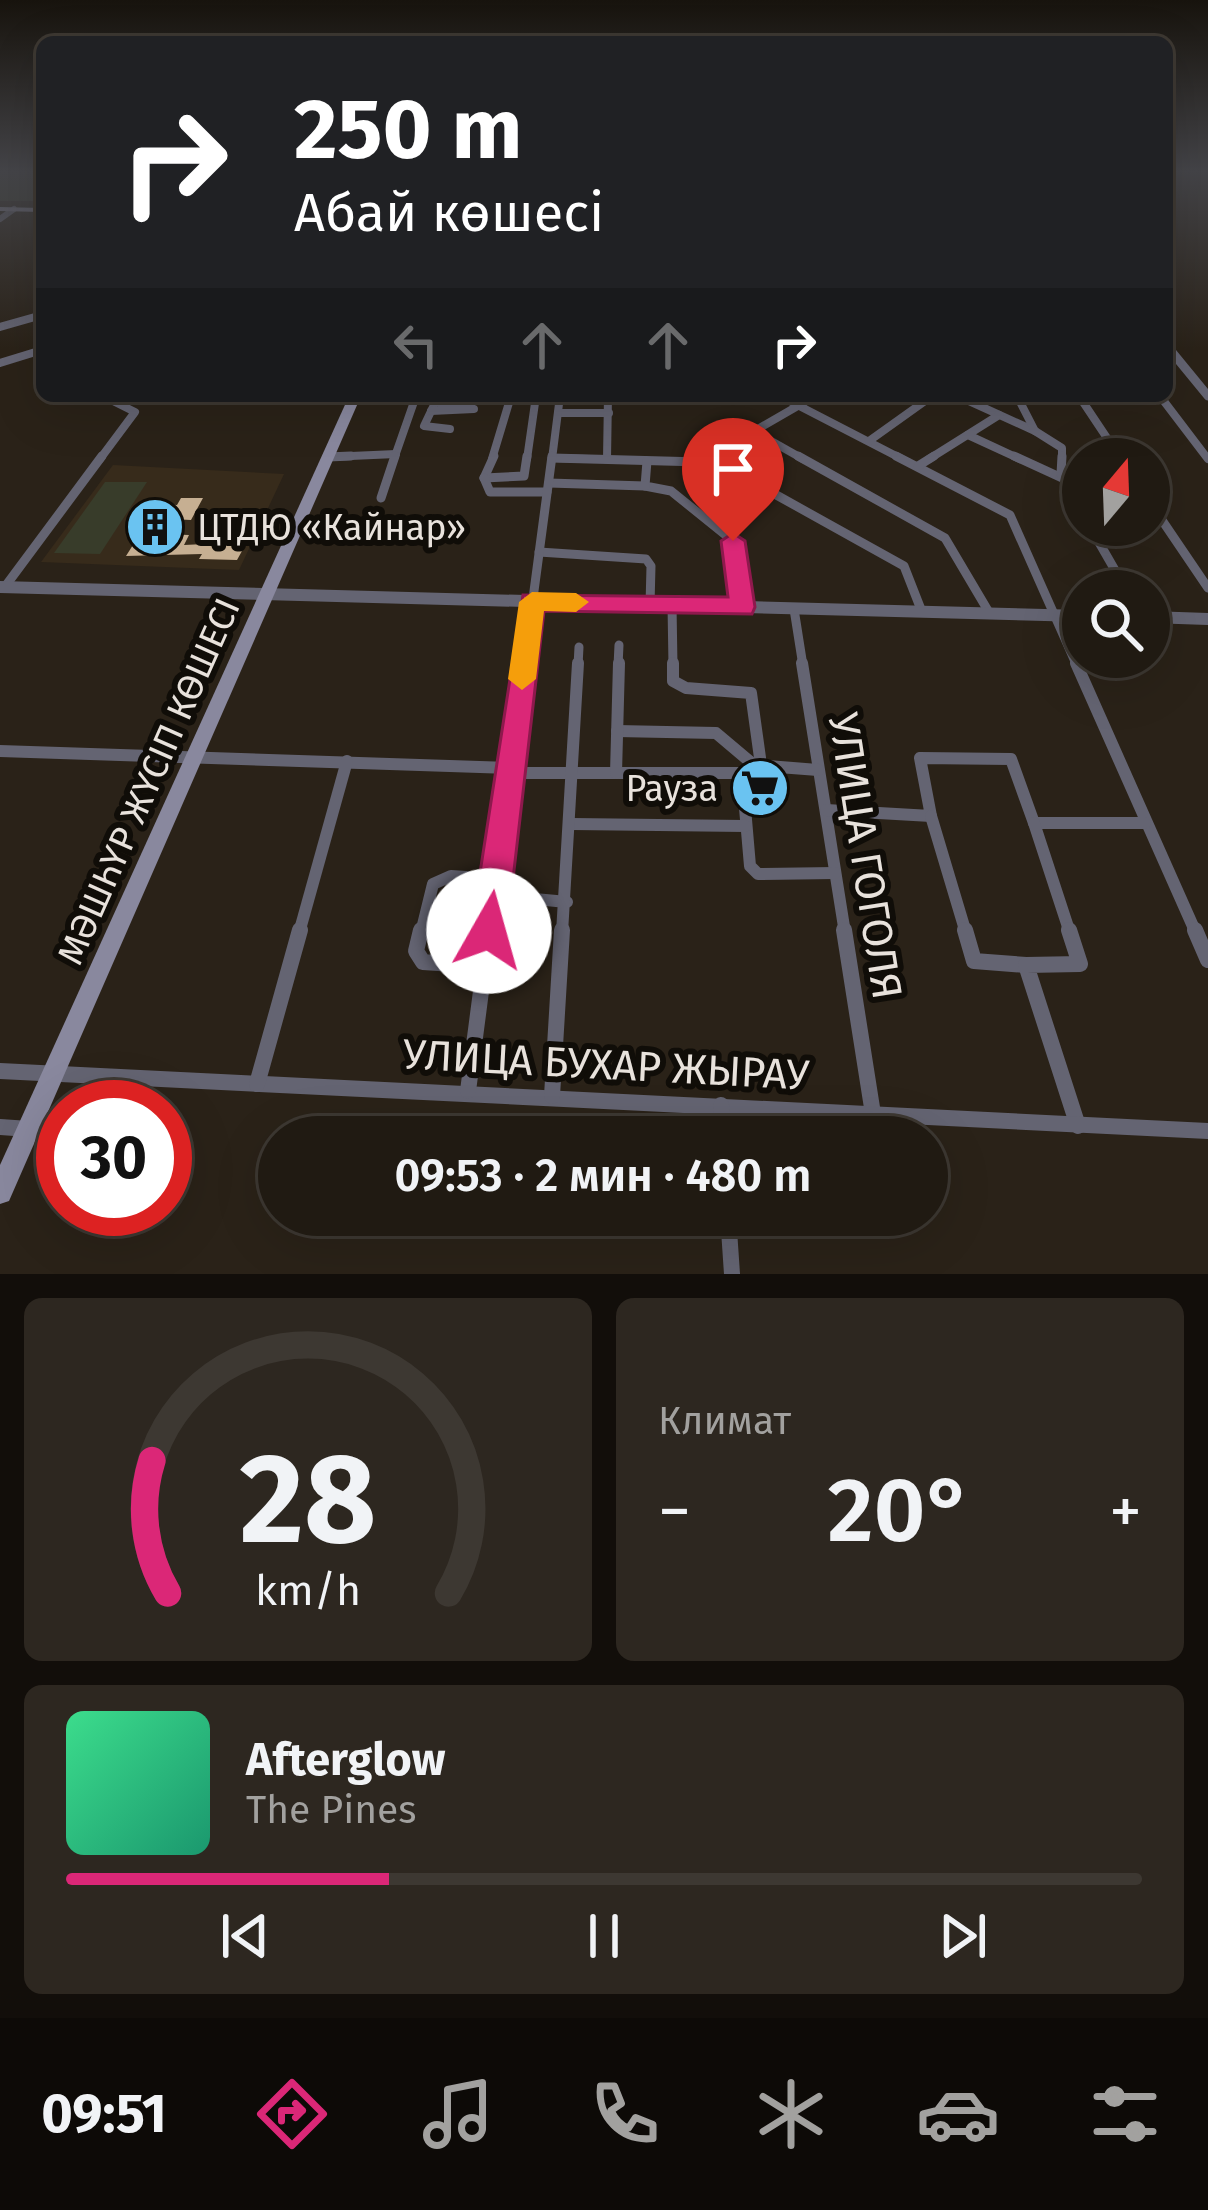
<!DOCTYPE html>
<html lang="ru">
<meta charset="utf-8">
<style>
:root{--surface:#201a12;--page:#2d2720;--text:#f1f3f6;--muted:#a2a19f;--line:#3d3832;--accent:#db2777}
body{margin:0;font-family:"Fira Sans",sans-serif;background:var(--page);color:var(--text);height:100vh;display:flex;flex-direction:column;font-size:45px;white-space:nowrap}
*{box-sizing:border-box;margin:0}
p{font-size:39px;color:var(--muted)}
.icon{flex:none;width:66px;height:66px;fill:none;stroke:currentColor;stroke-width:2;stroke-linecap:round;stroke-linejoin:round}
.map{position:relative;height:1274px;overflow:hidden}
.drawer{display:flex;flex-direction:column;gap:24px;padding:24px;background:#120e0a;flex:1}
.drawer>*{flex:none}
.hud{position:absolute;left:36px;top:36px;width:1137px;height:366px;border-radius:18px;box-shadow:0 12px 48px #0002,0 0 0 3px var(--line);background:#202124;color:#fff;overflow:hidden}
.needle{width:78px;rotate:19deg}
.controls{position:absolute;left:1062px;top:438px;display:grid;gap:24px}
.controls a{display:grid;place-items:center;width:108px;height:108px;border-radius:50%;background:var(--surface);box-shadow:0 12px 48px #0002,0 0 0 3px var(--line);font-size:60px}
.speed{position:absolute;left:36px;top:1080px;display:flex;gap:24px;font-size:60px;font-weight:700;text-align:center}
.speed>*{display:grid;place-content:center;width:156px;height:156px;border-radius:50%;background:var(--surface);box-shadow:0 12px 48px #0002,0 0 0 3px var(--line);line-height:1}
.speed .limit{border:18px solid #d22;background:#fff;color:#111}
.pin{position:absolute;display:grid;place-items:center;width:102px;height:102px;color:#fff;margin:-123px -51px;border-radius:50% 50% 50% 0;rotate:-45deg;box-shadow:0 0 12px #0007}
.pin .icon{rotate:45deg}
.me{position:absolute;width:132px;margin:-66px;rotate:7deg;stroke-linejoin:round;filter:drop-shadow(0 0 9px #0008)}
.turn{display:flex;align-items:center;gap:42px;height:252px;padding:0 60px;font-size:54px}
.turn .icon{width:156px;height:156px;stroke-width:2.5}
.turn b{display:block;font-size:84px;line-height:102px}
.lanes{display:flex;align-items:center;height:114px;padding:0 60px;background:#0003;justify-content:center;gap:60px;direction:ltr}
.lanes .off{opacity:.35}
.big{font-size:90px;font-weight:600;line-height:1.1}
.drawer .tile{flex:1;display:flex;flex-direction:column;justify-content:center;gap:18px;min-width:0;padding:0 42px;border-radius:18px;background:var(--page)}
.drawer .dial{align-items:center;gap:0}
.dial svg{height:312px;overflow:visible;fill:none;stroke:var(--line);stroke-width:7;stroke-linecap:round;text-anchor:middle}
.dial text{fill:var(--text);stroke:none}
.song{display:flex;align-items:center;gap:36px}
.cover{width:144px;height:144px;border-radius:18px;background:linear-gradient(135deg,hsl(150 70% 55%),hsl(160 70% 35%))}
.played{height:12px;border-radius:6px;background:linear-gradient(90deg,var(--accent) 30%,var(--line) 30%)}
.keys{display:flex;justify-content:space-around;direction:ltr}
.heat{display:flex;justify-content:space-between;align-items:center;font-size:66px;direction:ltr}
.drawer .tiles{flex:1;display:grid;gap:24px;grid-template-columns:1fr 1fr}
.tile:last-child{grid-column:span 2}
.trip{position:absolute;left:258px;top:1116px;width:690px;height:120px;border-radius:60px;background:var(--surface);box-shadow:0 12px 48px #0002,0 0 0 3px var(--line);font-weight:600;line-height:120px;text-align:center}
.tab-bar{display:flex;height:192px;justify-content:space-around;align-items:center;background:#0d0a07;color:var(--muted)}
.tab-bar .icon{width:84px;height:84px}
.tab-bar .selected{color:var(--accent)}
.tab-bar b{font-size:54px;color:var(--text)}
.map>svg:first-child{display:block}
.built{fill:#372b1b}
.green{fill:#383c2a}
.building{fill:#c6af92}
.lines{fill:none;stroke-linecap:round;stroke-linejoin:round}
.minor-far4{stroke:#646472;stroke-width:6}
.minor-far3{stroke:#646472;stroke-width:8}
.minor-far2{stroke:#646472;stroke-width:9}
.minor-far1{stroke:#646472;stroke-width:12}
.minor{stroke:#646472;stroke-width:16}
.tertiary-far1{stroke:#646472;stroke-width:9}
.tertiary{stroke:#646472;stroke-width:12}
.secondary{fill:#89889e;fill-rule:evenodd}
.route{fill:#db2777;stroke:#8e194d;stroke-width:3}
.slow{fill:#f59e0b}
.labels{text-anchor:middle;stroke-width:12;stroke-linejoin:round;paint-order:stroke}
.poi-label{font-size:36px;fill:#e8e2dc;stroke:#100d08;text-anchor:start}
.street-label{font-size:36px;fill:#e8e2dc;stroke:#100d08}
.near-street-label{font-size:42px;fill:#e8e2dc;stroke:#100d08}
</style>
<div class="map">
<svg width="1208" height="1274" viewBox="0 0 1208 1274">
<rect width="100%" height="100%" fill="#2a2218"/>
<!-- built -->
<polygon class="built" points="113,465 284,474 239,570 41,562"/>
<!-- green -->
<g class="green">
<rect x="0" y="171" width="42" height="30"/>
<polygon points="105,482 147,482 100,554 54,553"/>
</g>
<!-- building -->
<polygon class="building" points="181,498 203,498 191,520 171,519 162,534 189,535 184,545 247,542 237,560 199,559 202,554 126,556 159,504 177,505"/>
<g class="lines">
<!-- minor-far4 -->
<polyline class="minor-far4" points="0,219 14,209"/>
<!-- minor-far3 -->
<g class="minor-far3">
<polyline points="0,327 42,315"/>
<polyline points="0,363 42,350"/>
<polyline points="780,396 902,459"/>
<polyline points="958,396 1035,431"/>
<polyline points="1017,396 1035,431 1062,448 1062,459"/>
<polyline points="1079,396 1121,459"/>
<polyline points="1160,396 1208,459"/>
<polyline points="434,405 424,426 450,429"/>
<polyline points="431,411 474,409 435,402"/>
<polyline points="558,413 609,413"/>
<polyline points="755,432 803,459"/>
<polyline points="968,435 1020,459"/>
<polyline points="869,441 932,396"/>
<polyline points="328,457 396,454"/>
<polyline points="552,458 589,459"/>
<polyline points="100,459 135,412 103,396"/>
<polyline points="394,459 416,396"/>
<polyline points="492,459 511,396"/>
<polyline points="527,459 536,396"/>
<polyline points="552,459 560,396"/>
<polyline points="607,459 608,396"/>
<polyline points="706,459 815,396"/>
<polyline points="929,459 999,415"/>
</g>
<!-- minor-far2 -->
<g class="minor-far2">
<polyline points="798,456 945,538 990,614"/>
<polyline points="896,456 1010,515 1077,666"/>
<polyline points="1014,456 1062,478"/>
<polyline points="1062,456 1061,474 1083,515"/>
<polyline points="328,457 351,456"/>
<polyline points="552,458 701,462 711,456"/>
<polyline points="647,461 645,486 671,491 733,541 742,607"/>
<polyline points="701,462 744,477 904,566 922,612"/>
<polyline points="918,466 934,456"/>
<polyline points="484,478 524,476 527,456"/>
<polyline points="484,478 494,456"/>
<polyline points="484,478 490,492 547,492"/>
<polyline points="549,483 645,486"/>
<polyline points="381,498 395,456"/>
<polyline points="1149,501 1208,588"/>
<polyline points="1089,525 1127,591"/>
<polyline points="539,552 646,559 651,566 650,605"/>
<polyline points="4,588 102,456"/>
<polyline points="672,605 673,666"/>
<polyline points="794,609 803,666"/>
<polyline points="524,666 552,456"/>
<polyline points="578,666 579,647"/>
<polyline points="618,666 619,645"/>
</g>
<!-- minor-far1 -->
<g class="minor-far1">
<polyline points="673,663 673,681 686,688 751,693 761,765"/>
<polyline points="802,663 845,933"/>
<polyline points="1076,663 1196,933"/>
<polyline points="617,731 716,733 754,765"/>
<polyline points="0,751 510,768 524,773 742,773 754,765 818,770"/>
<polyline points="616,773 619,663"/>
<polyline points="742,773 750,866 758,874 835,873"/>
<polyline points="826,810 931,816 920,758 1011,759 1034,823 1145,823"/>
<polyline points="931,816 966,933"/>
<polyline points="1034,823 1070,933"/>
<polyline points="572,824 745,826"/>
<polyline points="493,895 567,902"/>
<polyline points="299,933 347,761"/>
<polyline points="421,933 433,884 451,876 495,879"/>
<polyline points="489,933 525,663"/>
<polyline points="562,933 578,663"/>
</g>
<!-- minor -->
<g class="minor">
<polyline points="421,930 416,951 423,962 484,966"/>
<polyline points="844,930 873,1114"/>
<polyline points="965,930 974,961 1026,965"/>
<polyline points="1069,930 1080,964 1026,965 1078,1126"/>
<polyline points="1195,930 1208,960"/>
<polyline points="0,1071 1208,1131"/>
<polyline points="257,1084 300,930"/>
<polyline points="468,1091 489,930"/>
<polyline points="552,1096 562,930"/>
<polyline points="721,1105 723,1137"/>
<polyline points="0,1127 29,1129"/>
<polyline points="728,1215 732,1274"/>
</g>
<!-- tertiary-far1 -->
<polyline class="tertiary-far1" points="1167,346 1208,396"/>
<!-- tertiary -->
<g class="tertiary">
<polyline points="0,587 1083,616"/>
<polyline points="1149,617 1208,619"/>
</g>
<!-- secondary -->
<g class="secondary">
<polygon points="0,207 42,208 42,212 0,211"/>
<polygon points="349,396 361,396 9,1201 0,1204 0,1165"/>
</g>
</g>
<!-- sky -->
<linearGradient id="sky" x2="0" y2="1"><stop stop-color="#17130d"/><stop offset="0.49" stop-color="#444448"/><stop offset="1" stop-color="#444448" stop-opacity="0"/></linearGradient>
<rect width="1208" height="349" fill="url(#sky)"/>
<!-- route -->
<polygon class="route" points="733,533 745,541 755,607 752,614 544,611 507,931 501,943 489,949 476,943 471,931 523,595 728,597 721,541"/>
<!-- slow -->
<polygon class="slow" points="532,592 576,593 589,602 576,612 544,611 536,679 522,690 508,679 519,602"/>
<!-- icons -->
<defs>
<symbol id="building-disc" viewBox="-11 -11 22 22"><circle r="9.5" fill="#6ac3f1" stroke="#100d08"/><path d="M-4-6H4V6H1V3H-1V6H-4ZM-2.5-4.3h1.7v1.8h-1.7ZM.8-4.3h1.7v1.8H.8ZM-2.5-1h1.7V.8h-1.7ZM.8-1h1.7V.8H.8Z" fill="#111"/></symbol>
<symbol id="supermarket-disc" viewBox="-11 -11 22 22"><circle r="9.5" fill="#6ac3f1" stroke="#100d08"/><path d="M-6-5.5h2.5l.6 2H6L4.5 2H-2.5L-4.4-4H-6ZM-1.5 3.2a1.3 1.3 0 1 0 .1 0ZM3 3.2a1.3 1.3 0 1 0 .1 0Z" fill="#111"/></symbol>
</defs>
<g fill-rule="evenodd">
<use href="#building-disc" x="122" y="494" width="66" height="66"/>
<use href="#supermarket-disc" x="727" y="755" width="66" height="66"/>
</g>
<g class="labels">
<!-- poi labels -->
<g class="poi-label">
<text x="197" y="540">ЦТДЮ «Кайнар»</text>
<text x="718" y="801" text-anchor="end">Рауза</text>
</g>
<!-- street labels -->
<g class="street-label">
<text transform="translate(148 781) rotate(-66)" y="13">МӘШҺҮР ЖҮСІП КӨШЕСІ</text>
</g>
<!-- near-street labels -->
<g class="near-street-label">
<text transform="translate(866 856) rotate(81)" y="15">УЛИЦА ГОГОЛЯ</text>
<text transform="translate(606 1064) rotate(3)" y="15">УЛИЦА БУХАР ЖЫРАУ</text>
</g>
</g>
</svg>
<div class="controls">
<a><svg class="needle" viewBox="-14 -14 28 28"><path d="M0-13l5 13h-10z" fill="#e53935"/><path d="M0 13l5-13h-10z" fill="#a2a19f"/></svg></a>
<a><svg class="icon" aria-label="search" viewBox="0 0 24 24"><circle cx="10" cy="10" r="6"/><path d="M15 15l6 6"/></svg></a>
</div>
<div class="speed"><div class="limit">30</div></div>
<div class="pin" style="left:733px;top:541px;background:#d93025"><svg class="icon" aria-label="arrive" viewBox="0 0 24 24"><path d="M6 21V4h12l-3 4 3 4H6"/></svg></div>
<svg class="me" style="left:489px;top:931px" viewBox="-20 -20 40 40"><circle r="19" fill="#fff"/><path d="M0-13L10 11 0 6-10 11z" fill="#db2777"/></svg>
<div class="trip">09:53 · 2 мин · 480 m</div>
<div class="hud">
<div class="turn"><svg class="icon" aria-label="right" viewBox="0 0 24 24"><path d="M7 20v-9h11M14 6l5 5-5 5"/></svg><div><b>250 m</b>Абай көшесі</div></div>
<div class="lanes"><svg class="icon off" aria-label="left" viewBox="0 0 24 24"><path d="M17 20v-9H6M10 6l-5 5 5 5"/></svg><svg class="icon off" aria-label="ahead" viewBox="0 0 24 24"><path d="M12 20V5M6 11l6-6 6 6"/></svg><svg class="icon off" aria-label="ahead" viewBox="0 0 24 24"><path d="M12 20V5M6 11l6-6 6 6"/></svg><svg class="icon" aria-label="right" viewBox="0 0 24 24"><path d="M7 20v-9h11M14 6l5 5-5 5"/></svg></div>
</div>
</div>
<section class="drawer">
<div class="tiles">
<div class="tile dial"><svg viewBox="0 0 100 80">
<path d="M14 69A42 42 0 1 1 86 69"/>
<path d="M14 69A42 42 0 0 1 10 35" stroke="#db2777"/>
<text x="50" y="56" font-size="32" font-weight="700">28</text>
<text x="50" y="72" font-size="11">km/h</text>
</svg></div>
<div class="tile"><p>Климат</p>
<div class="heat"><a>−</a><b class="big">20°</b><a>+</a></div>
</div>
<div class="tile">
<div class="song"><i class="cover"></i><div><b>Afterglow</b><p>The Pines</p></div></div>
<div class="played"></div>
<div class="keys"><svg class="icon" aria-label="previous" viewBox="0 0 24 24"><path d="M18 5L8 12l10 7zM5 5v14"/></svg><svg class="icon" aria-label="pause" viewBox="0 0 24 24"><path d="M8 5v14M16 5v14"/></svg><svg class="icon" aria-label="next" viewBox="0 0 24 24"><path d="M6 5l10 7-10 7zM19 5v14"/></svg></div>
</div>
</div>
</section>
<nav class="tab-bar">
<b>09:51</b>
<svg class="icon selected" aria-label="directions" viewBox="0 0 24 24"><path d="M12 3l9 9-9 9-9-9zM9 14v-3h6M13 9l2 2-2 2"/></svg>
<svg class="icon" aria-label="music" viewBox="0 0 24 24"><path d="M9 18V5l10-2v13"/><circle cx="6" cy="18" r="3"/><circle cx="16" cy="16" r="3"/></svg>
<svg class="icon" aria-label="phone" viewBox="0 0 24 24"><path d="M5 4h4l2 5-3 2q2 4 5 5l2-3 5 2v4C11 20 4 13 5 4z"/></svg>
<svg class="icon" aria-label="climate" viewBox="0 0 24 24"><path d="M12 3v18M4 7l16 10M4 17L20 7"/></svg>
<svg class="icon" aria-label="car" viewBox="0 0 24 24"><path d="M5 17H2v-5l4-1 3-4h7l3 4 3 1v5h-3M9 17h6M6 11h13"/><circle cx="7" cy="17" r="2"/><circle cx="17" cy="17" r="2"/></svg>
<svg class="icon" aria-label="filters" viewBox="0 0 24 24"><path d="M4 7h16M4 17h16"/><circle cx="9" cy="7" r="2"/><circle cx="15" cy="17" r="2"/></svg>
</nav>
